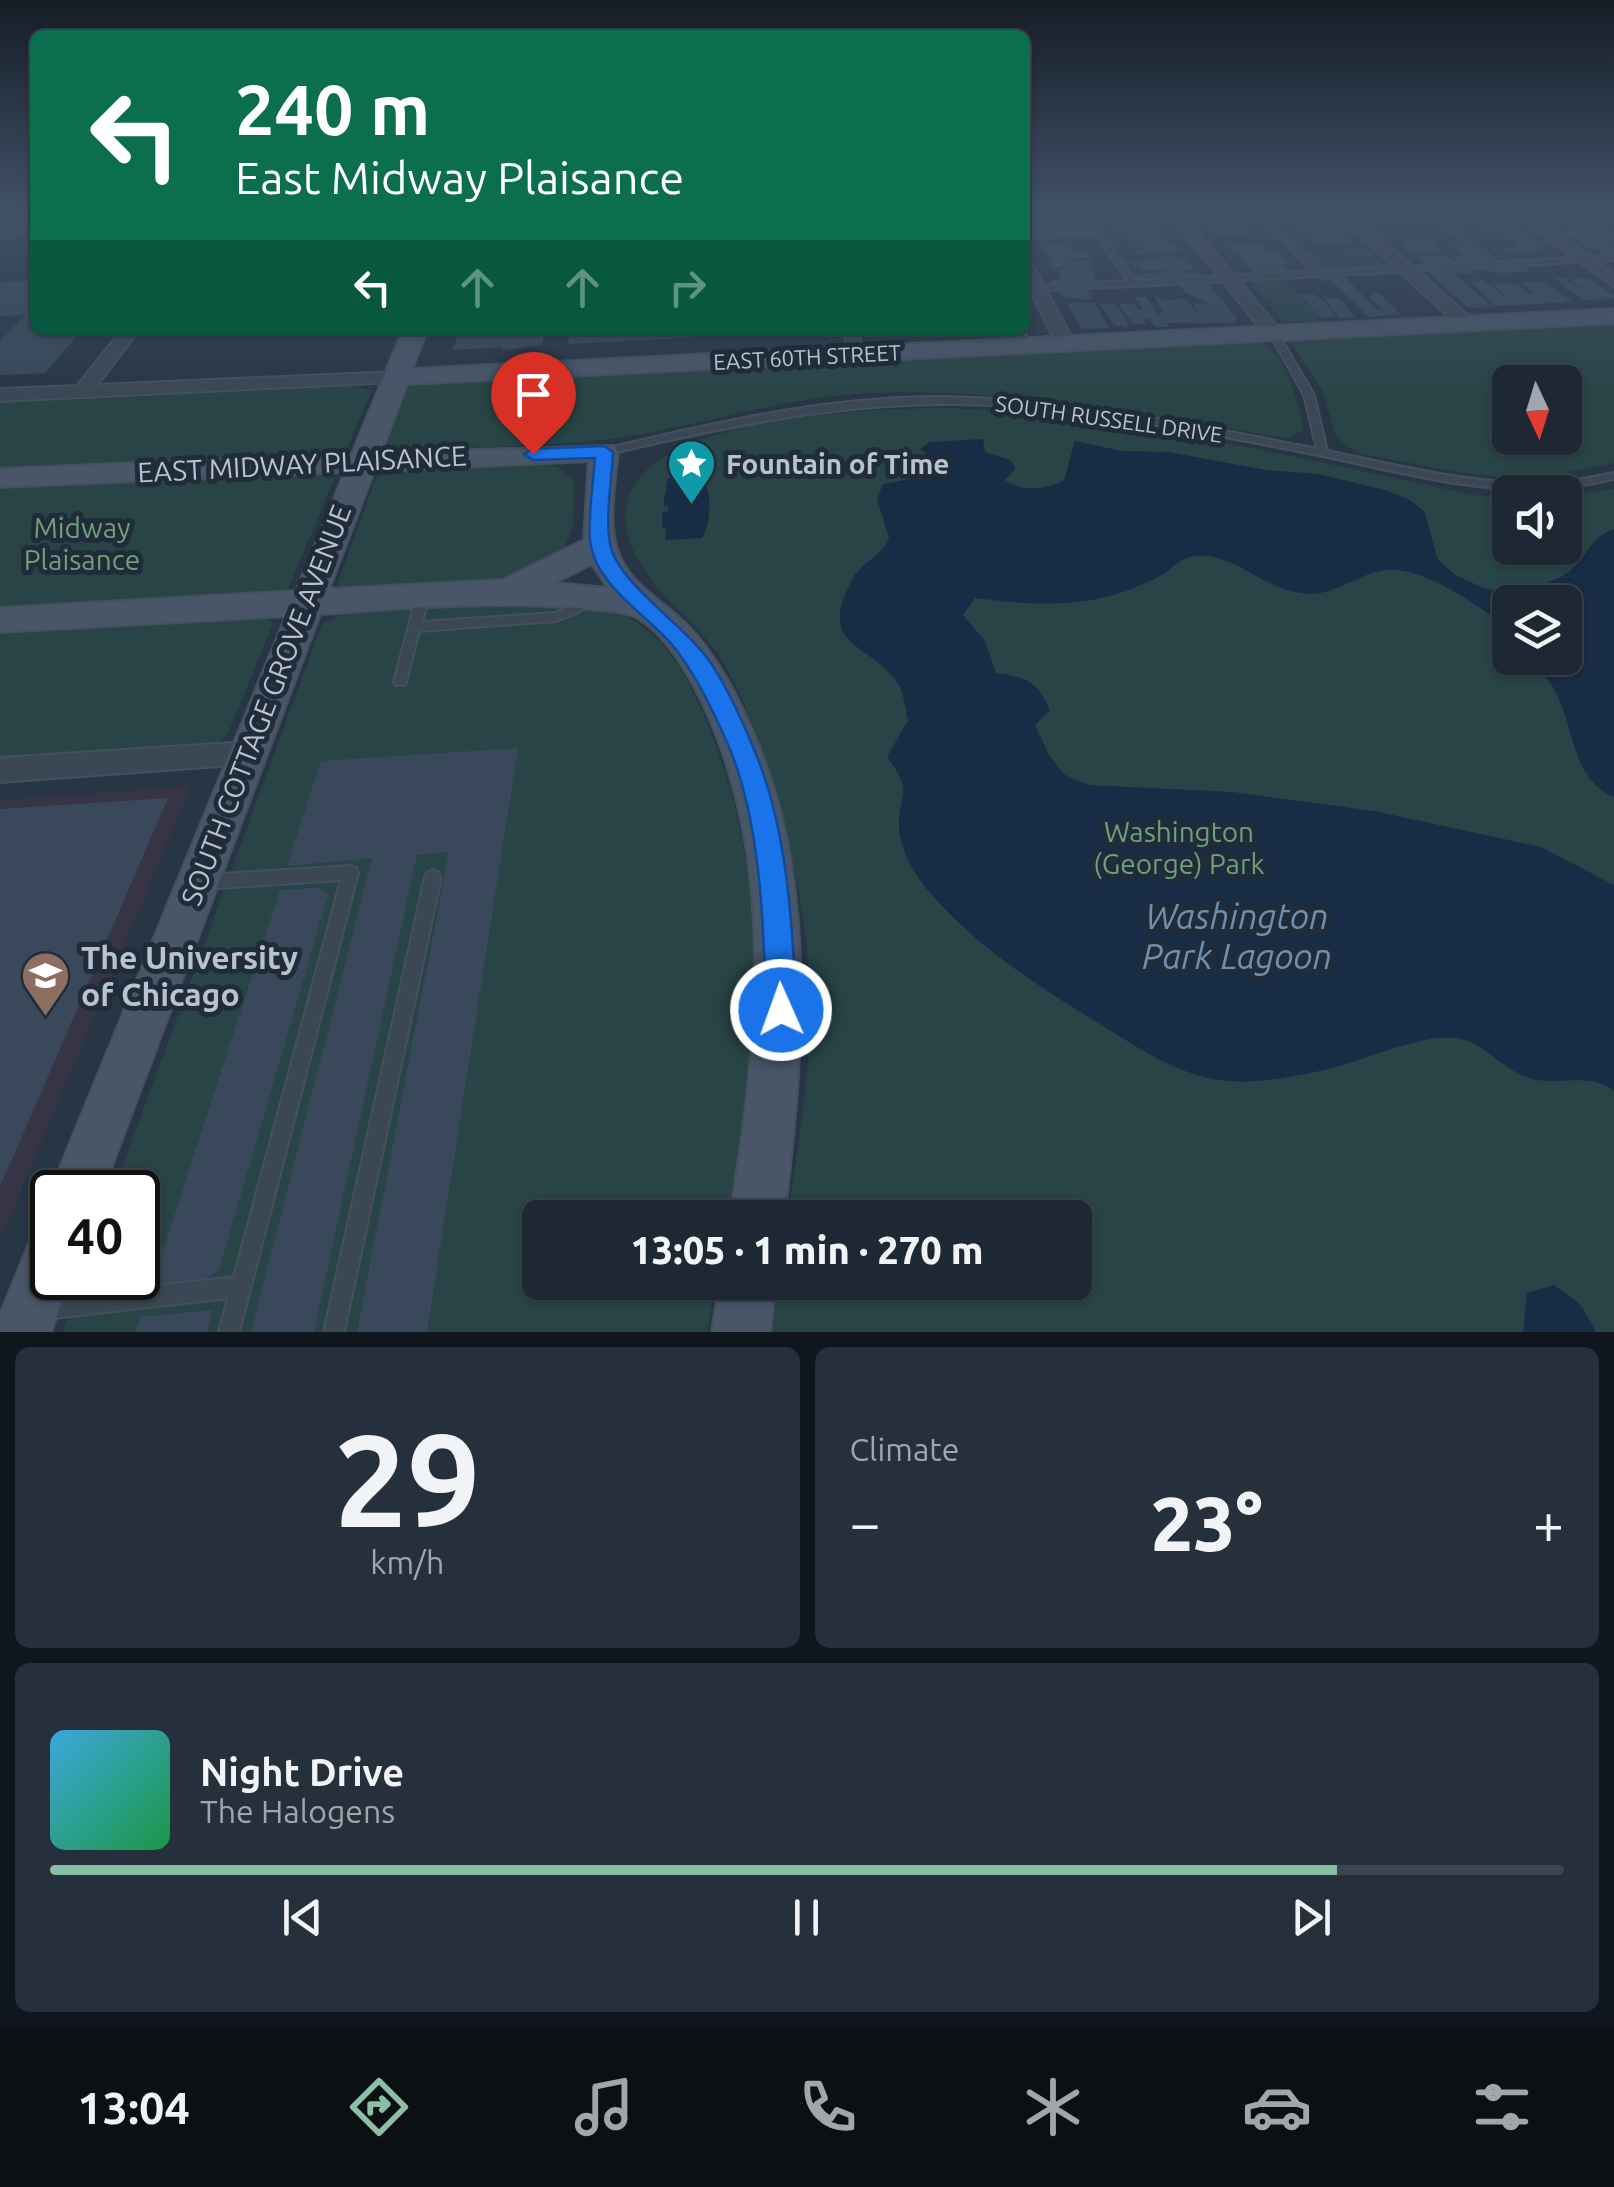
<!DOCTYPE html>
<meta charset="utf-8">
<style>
:root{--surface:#1d2834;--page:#25303c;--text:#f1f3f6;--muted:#a0a6ac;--line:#3b444f;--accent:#8abfa5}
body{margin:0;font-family:Ubuntu,sans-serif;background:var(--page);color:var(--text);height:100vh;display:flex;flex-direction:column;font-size:38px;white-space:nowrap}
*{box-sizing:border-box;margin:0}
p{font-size:32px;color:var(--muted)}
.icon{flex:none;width:55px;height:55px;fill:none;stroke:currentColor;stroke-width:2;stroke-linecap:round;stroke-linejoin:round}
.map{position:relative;height:1332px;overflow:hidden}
.panel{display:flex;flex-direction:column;gap:15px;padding:15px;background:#10161d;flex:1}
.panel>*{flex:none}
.hud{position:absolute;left:30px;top:30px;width:1000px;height:305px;border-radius:15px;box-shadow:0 2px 8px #0004,0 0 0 2px var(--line);background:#0b6e4f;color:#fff;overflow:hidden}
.needle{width:65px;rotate:176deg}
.controls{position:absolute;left:1492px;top:365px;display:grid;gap:20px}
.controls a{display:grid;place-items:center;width:90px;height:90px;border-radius:15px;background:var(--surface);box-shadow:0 2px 8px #0004,0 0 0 2px var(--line);font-size:50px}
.speed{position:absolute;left:30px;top:1170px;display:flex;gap:20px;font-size:50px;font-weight:700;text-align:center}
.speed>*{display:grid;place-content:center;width:130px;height:130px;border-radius:50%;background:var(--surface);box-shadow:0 2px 8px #0004,0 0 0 2px var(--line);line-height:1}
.speed .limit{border:5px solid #111;border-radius:15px;background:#fff;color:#111}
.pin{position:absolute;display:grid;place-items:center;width:85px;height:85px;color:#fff;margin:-102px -42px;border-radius:50% 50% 50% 0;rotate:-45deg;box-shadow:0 0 10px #0007}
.pin .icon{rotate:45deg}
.me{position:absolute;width:110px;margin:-55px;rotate:358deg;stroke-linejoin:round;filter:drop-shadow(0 0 8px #0008)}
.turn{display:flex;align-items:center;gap:35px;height:210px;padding:0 40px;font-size:45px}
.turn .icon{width:130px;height:130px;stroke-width:2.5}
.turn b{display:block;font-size:70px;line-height:85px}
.lanes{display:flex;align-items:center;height:95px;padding:0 40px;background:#0003;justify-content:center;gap:50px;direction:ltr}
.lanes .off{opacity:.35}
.big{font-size:75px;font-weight:800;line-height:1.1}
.panel .tile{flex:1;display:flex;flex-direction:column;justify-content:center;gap:15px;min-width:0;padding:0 35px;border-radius:15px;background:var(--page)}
.panel .dial{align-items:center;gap:0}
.dial b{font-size:130px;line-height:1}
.song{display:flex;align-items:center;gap:30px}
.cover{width:120px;height:120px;border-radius:15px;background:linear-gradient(135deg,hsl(200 70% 55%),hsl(140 70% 35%))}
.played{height:10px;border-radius:5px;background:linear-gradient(90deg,var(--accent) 85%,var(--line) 85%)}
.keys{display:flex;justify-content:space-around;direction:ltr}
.heat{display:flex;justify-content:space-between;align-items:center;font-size:55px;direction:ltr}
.panel .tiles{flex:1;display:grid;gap:15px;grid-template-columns:1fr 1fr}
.tile:last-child{grid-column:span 2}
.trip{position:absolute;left:522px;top:1200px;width:570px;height:100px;border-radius:15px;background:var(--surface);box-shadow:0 2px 8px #0004,0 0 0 2px var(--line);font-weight:800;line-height:100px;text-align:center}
.tabs{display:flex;height:160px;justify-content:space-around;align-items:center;background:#0c1015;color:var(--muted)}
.tabs .icon{width:70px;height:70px}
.tabs .current{color:var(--accent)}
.tabs b{font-size:45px;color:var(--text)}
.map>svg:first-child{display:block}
.medical{fill:#363445}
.green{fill:#294446;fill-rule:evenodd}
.water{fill:#192c45}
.building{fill:#39495b}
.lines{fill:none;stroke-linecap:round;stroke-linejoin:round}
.lane-casing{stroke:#45505e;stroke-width:4}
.street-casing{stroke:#45505e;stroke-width:4}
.secondary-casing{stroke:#45505e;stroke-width:4}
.lane{fill:#3c4755;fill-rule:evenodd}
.street{fill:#3c4755;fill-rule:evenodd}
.secondary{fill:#495668;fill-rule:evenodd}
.route{fill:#1a73e8;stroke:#114b97;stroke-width:2.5}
.labels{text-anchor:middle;stroke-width:10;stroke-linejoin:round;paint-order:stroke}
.far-street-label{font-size:22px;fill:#b9c2ce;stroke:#202c3a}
.street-label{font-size:28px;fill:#b9c2ce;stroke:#202c3a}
.poi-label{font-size:28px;font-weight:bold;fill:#b9c2ce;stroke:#202c3a;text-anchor:start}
.park-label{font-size:28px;fill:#709f79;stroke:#202c3a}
.near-poi-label{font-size:32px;font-weight:bold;fill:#b9c2ce;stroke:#202c3a;text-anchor:start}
.near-water-label{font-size:35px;font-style:italic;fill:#728ead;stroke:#202c3a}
</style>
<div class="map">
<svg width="1614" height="1332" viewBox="0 0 1614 1332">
<rect width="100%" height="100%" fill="#273545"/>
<!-- medical -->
<polygon class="medical" points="191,786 0,1240 0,800"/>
<!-- green -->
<g class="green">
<polygon points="1368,249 1388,267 1318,271 1299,252"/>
<polygon points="1284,280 1323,321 1284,322 1249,282"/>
<path d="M1614 324V463L1555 475 1514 478 1456 472 1358 453 1337 438 1321 388 1290 341ZM1510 382H1565V438H1510Z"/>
<path d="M1262 342C1288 358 1298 403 1304 431L1286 438C1148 416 1013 387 873 393 793 396 720 420 642 434 563 448 481 446 401 450H393L387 443 408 387 416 385Z"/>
<polygon points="352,386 372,390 347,448 339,453 0,471 0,403"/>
<path d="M951 408C1126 417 1302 458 1473 495L1510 498V548H1565V496L1614 489V1332H772L779 1283 1075 1282V1218L788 1217C798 1146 811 1072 810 1000 808 898 781 800 745 706 737 685 726 665 713 647 681 607 615 561 627 503 645 415 878 408 951 408ZM1510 602H1565V658H1510Z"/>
<polygon points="534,462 558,467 574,482 573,524 563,552 519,577 343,588 337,585 378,472"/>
<polygon points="329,472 334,479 289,587 281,592 0,609 0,489"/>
<path d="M560 601C582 605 606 605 626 616 669 640 689 680 707 723 774 883 759 1051 728 1218H540V1282L716 1283 707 1332H62L82 1278H138V1192H113L322 624 341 614Z"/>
<polygon points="263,618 272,621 272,626 228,733 219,742 0,758 0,634"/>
</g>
<!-- water -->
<g class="water">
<path d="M983 439 985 452 1010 460 1016 468 1005 480C1021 492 1047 490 1064 480L1075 441 1122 451 1168 452 1266 470 1318 474 1385 490 1410 500 1424 511 1438 560 1454 574 1481 587 1533 599C1547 575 1556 584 1572 569 1591 553 1586 540 1614 529V797C1573 780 1575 733 1558 697 1552 683 1540 670 1531 658H1565V602H1510V630C1482 608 1419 562 1381 571 1345 578 1332 603 1287 590 1254 580 1222 547 1187 558 1177 561 1170 570 1162 575 1153 580 1143 584 1134 588 1083 609 1029 605 975 598L963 615 985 641 996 673C1026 677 1037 681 1050 710L1035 725 1050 757 1065 775 1089 785 1233 792 1374 811 1541 847 1614 885V1091C1588 1070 1556 1088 1526 1077 1503 1069 1486 1045 1461 1039 1431 1030 1361 1061 1329 1069 1292 1077 1246 1087 1208 1078 1170 1069 1139 1048 1106 1028 1043 989 981 951 932 895 916 877 900 851 899 827 898 791 915 795 887 757L908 720C905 708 904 692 897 682 867 640 815 648 853 578 862 562 881 557 889 538L877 499 883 484 937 474 942 466 920 449 930 442Z"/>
<path d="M702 476C712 495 712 519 702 538L665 540 666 528H662V512L668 511V506H663L668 478Z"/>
<polygon points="1554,1285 1581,1305 1596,1332 1523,1332 1527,1293"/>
</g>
<!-- building -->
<g class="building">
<polygon points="1110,212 1147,212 1159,224 1154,224 1156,226 1164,230 1117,233 1114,229 1130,227 1109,221 1136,220 1111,219 1107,214"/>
<polygon points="1283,212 1325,213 1329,221 1353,241 1318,243"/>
<polygon points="1483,212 1503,218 1545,251 1505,252 1500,248 1518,247 1502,232 1486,233 1466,215"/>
<polygon points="1540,212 1574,212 1581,216 1565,217 1589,218 1596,223 1554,225"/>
<polygon points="35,213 35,221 26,222 30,218 25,218 11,228 35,229 35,237 0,239 0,221 9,214"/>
<polygon points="1236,215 1241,220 1229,221 1242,222 1247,228 1222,228 1243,230 1249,235 1220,236 1214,227 1199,217"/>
<polygon points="1086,223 1095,237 1034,239 1026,229 1027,225"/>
<polygon points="1606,229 1614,235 1614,241 1599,243 1614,245 1614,256 1600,255 1598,250 1613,250 1589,248 1562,231"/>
<polygon points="1124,235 1169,235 1164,237 1182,252 1139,255 1135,250 1148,247 1137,248 1133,243 1146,242 1146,239 1129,241"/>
<polygon points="1428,237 1445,252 1408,251 1398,239"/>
<polygon points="1253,244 1262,244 1268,250 1254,252 1273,251 1283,258 1288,264 1283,266 1294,274 1255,276 1249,269 1259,267 1248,268 1238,252 1224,247"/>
<polygon points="1464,244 1474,252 1486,261 1460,262 1452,256 1465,255 1452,245"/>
<polygon points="1043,246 1068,246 1073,253 1088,252 1091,258 1067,258 1071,261 1088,260 1092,267 1086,267 1092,269 1098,283 1051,283 1051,280 1060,279 1058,270 1076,267 1051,268 1047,261 1052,261"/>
<polygon points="1446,255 1455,262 1425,264 1416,257"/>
<polygon points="1162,256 1188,258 1191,261 1186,262 1196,268 1180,272 1200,273 1203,277 1135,280 1131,275 1176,271 1143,271 1120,258 1131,261 1165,258"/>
<polygon points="1522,265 1530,272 1493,273 1485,267"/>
<polygon points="1469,267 1476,273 1454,274 1493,307 1468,308 1425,269"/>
<polygon points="1316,273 1343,275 1377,310 1383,310 1368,296 1374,296 1372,293 1380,293 1401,314 1368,317 1331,280 1323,281"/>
<polygon points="1554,278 1564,278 1586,293 1570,279 1590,279 1614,295 1614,299 1584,300"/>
<polygon points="35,280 35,330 82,330 45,373 0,375 0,341 25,315 0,316 0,282"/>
<polygon points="1484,280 1502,295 1505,295 1493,285 1500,284 1496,282 1517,284 1529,294 1534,293 1522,283 1528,283 1525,281 1545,283 1573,302 1494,306 1469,281"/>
<polygon points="1208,283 1238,320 1233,320 1235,323 1167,323 1169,327 1155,327 1149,318 1144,319 1146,325 1133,324 1119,304 1134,303 1139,310 1142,309 1134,297 1146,297 1159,316 1162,312 1155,296 1164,301 1185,298 1198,313 1194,303 1210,304 1186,293 1179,284"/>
<polygon points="1086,289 1093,300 1063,297 1059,290"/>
<polygon points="1313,294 1324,301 1336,317 1321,318 1299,295"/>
<polygon points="1322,296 1341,300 1355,317 1339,318"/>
<polygon points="1094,302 1109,328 1082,329 1067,303"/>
<polygon points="1114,303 1127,320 1128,328 1115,326 1099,304"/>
<polygon points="480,330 545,330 542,345 502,350 503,347 453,350 459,331"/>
<polygon points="570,330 760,330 761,334 568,344"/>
<polygon points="518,748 427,1332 357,1332 449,852 417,855 314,1332 251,1332 372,858 287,866 321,761"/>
<polygon points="168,798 21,1139 0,1186 0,809"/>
<polygon points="312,888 322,889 328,895 219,1270 205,1280 152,1284 280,890"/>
<polygon points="213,1310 207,1332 135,1332 140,1317"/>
</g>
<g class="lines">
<defs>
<g id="lane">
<polygon points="1080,212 1086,212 1136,281 1312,271 1254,212 1261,212 1320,271 1488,262 1426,212 1433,212 1497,262 1614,256 1614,260 1134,286 1034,290 1034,286 1037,286 1128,281"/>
<polygon points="1599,212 1608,212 1614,216 1614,221"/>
<polygon points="1015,330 1023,330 1031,346 1030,348 1024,348"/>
<path d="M1274 331 1278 334 1314 395 1327 451C1396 465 1465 483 1536 483 1563 483 1588 478 1614 473V479C1589 484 1564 489 1539 489 1461 491 1384 468 1308 453 1219 435 1129 419 1038 409 889 392 749 421 604 455L599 452 600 450C708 424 820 398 932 397 1060 397 1192 424 1317 449L1304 395 1270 334Z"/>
<polygon points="423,591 429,595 422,622 555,613 571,606 581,595 585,594 591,598 579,612 556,621 419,631 406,682 404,685 396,685 394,682 417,595"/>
<polygon points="351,866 356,868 358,873 239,1332 219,1332 228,1298 45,1319 38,1316 35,1309 38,1302 45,1299 234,1277 341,880 204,889 199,887 196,882 199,877 204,875"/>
<polygon points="433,870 438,872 441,877 344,1332 324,1332 425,877 428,872"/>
</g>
<g id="street">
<polygon points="1167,212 1181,212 1280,330 1280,338 1268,338"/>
<polygon points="1335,212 1350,212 1473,320 1473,328 1461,328"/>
<polygon points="1509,212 1525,212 1614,274 1614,286"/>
<polygon points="1025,261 1033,266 1075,344 1072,348 1057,344 1025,281"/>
<polygon points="122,330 139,330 97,385 396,372 405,377 396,382 0,401 0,389 77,386"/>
<polygon points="843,330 859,330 862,358 850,358"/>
<polygon points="247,742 257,745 261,753 257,761 247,764 0,782 0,758"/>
</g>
<g id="secondary">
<path d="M1614 309V323L407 384 381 453 614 446 618 452C615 486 606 525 620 557 633 587 668 605 689 627 721 661 744 708 761 752 818 895 802 1068 784 1218H730C757 1048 779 863 702 702 688 673 666 635 638 618 622 610 595 610 578 608 492 601 407 608 320 614L102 1192H52V1199L50 1192 286 616 0 632V608L296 591 345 472 0 487V469L352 454 403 330H427L412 369ZM589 461 584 540 503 580 329 589 374 471ZM592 564 608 588 554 583Z"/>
<polygon points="52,1226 52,1278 70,1278 51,1332 0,1332 0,1315 33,1234"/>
<polygon points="720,1282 776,1282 770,1332 712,1332"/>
</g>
</defs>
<!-- lane casing -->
<use href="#lane" class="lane-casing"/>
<!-- street casing -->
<use href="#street" class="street-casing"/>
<!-- secondary casing -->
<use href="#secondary" class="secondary-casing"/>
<!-- lane -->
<use href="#lane" class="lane"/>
<!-- street -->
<use href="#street" class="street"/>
<!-- secondary -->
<use href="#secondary" class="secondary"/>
</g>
<!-- sky -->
<linearGradient id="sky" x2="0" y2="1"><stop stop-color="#151d26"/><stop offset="0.53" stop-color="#415168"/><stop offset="1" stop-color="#415168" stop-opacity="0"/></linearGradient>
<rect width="1614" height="398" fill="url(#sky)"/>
<!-- route -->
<path class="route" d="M604 446 613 452C612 480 605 516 610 544 617 582 684 625 708 659 726 684 741 718 753 747 787 825 793 925 796 1010L791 1020 781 1025 770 1020 766 1010C764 928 761 823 729 747 714 712 697 676 674 647 648 615 595 586 590 541 588 515 593 485 595 458L533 460 524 454 533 449Z"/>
<!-- icons -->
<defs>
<symbol id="sight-pin" viewBox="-11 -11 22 30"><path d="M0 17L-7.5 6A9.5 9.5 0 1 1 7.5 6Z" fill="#0f9aa8" stroke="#202c3a"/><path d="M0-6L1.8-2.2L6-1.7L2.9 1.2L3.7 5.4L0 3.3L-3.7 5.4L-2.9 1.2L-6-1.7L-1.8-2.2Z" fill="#fff"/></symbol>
<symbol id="university-pin" viewBox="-11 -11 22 30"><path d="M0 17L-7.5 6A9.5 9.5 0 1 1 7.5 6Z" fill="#8d6e63" stroke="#202c3a"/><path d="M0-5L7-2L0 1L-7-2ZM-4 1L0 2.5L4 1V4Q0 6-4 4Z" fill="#fff"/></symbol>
</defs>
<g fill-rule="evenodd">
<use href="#sight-pin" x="664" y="436" width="55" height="75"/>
<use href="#university-pin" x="18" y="948" width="55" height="75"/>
</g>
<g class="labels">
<!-- far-street labels -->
<g class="far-street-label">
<text transform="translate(807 357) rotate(-3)" y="8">EAST 60TH STREET</text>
<text transform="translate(1109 419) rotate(8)" y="8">SOUTH RUSSELL DRIVE</text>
</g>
<!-- street labels -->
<g class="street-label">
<text transform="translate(302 464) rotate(-3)" y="10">EAST MIDWAY PLAISANCE</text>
<text transform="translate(266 705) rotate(-69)" y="10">SOUTH COTTAGE GROVE AVENUE</text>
</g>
<!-- poi labels -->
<g class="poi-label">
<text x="726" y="474">Fountain of Time</text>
</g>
<!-- park labels -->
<g class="park-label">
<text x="82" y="538">Midway<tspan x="82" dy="32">Plaisance</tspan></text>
<text x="1179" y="842">Washington<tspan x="1179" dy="32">(George) Park</tspan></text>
</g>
<!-- near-poi labels -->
<g class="near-poi-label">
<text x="81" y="969">The University<tspan x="81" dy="37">of Chicago</tspan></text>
</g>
<!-- near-water labels -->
<g class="near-water-label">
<text x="1237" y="929">Washington<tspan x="1237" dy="40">Park Lagoon</tspan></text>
</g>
</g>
</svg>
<div class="controls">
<a><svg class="needle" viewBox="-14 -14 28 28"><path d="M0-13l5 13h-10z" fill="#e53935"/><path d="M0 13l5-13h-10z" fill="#a0a6ac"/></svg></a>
<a><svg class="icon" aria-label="sound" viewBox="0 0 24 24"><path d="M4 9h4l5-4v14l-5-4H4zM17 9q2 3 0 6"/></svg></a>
<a><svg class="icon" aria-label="layers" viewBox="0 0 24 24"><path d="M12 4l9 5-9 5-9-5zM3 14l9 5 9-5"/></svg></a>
</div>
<div class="speed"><div class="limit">40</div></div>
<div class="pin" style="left:533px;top:454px;background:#d93025"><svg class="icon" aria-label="arrive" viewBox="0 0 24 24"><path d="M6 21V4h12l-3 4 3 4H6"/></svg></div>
<svg class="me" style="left:781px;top:1010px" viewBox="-20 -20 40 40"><circle r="17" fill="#1a73e8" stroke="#fff" stroke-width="3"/><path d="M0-11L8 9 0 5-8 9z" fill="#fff"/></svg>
<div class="trip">13:05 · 1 min · 270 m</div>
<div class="hud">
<div class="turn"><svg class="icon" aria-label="left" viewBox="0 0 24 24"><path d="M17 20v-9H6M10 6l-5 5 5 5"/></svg><div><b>240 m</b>East Midway Plaisance</div></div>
<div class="lanes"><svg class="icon" aria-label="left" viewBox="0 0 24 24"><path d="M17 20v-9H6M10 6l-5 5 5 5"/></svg><svg class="icon off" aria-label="ahead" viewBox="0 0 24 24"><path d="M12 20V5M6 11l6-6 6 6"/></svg><svg class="icon off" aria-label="ahead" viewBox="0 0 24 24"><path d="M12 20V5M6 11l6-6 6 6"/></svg><svg class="icon off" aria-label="right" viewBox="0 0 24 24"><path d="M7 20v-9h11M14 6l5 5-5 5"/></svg></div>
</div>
</div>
<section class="panel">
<div class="tiles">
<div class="tile dial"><b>29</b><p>km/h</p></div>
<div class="tile"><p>Climate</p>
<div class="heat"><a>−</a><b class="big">23°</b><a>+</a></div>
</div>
<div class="tile">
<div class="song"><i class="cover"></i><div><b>Night Drive</b><p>The Halogens</p></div></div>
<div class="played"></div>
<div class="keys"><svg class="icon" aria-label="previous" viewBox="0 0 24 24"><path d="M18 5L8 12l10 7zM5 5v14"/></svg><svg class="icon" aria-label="pause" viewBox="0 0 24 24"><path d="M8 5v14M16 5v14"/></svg><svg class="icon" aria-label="next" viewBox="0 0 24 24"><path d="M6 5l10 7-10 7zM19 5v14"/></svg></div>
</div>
</div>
</section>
<nav class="tabs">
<b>13:04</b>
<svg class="icon current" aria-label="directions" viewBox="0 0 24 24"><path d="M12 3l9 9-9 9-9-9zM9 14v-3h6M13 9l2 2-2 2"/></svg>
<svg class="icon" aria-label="music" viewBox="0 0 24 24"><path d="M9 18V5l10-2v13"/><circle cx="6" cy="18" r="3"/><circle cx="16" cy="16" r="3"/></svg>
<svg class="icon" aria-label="phone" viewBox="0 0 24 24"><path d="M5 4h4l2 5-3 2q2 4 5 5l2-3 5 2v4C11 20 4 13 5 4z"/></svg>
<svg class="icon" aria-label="climate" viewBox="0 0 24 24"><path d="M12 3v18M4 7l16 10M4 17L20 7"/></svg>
<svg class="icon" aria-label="car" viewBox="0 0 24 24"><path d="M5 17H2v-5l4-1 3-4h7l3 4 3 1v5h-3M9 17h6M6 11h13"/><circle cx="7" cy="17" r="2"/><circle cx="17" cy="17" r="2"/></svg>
<svg class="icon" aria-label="filters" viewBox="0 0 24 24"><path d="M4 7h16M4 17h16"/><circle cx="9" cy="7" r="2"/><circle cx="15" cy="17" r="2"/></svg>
</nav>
